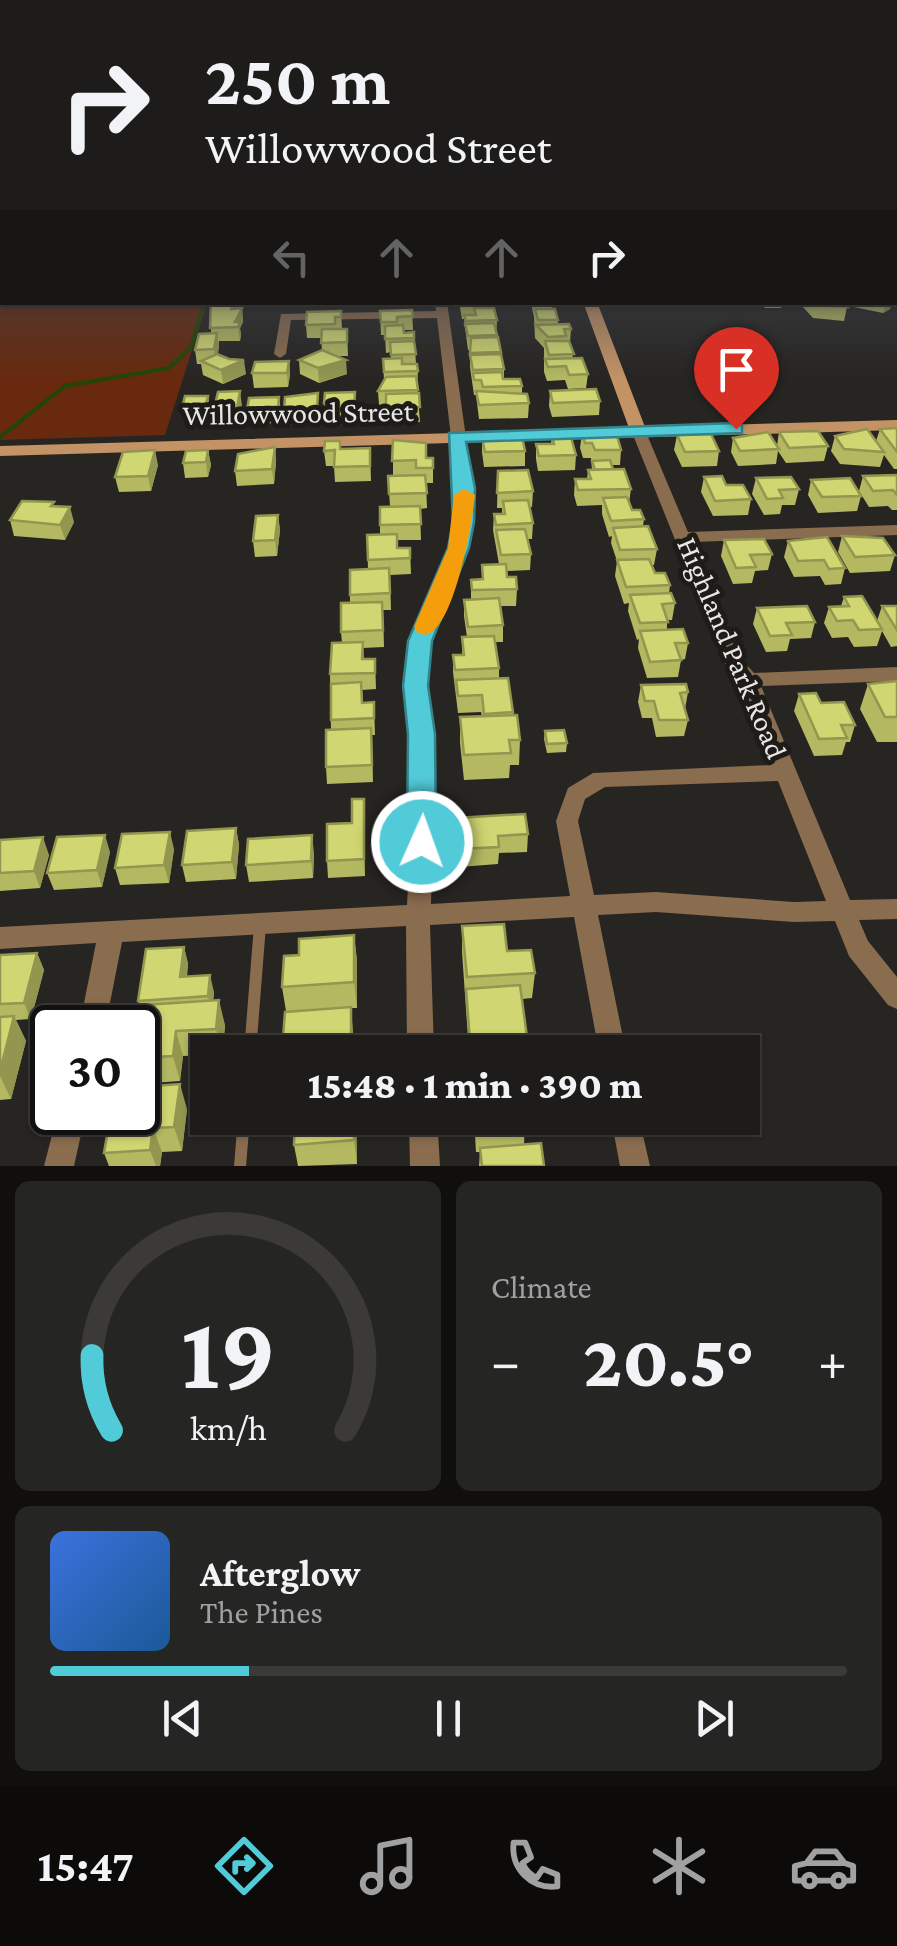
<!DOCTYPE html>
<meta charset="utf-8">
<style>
:root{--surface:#1d1c1a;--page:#252523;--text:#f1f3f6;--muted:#a0a1a2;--line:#3b3a39;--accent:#52cbd8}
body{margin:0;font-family:"Crimson Pro",serif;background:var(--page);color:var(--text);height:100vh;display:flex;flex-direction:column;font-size:38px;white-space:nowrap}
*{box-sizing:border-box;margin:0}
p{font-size:32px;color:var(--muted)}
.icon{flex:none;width:55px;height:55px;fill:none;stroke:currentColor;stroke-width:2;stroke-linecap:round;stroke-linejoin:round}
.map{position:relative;height:1166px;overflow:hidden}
.drawer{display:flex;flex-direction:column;gap:15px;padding:15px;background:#100f0e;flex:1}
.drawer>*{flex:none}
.guide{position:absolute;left:0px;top:0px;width:898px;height:305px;box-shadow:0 2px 8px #0004,0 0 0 2px var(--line);background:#1d1c1a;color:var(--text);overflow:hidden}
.speed{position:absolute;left:30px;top:1005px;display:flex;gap:20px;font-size:50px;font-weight:700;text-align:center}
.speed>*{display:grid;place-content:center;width:130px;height:130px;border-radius:50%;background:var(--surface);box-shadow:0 2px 8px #0004,0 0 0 2px var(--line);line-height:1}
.speed .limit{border:5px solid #111;border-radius:15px;background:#fff;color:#111}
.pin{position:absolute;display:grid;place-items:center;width:85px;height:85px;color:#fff;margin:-102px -42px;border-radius:50% 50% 50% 0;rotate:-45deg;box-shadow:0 0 10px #0007}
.pin .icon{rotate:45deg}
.me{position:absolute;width:110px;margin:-55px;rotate:2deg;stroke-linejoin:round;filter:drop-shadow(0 0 8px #0008)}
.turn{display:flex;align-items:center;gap:35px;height:210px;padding:0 40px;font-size:45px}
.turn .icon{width:130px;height:130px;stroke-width:2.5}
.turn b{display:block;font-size:70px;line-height:85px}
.lanes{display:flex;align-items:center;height:95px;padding:0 40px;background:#0003;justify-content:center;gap:50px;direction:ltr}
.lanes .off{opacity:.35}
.big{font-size:75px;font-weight:800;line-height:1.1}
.drawer .widget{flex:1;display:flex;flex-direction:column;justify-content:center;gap:15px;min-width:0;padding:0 35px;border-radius:15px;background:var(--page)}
.drawer .dial{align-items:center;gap:0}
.dial svg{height:260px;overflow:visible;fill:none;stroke:var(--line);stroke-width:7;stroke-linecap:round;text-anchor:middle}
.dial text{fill:var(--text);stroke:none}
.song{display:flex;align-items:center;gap:30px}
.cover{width:120px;height:120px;border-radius:15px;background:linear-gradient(135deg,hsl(220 70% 55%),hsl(210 70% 35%))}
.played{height:10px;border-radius:5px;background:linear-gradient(90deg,var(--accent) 25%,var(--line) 25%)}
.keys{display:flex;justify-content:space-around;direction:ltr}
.heat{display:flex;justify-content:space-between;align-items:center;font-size:55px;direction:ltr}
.drawer .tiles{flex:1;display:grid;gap:15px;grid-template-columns:1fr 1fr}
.widget:last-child{grid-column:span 2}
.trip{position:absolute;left:190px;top:1035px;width:570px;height:100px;border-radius:0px;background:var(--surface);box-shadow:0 2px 8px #0004,0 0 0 2px var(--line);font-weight:800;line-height:100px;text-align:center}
.tabs{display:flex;height:160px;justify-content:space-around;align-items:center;background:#0c0b0a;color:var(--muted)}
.tabs .icon{width:70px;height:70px}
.tabs .active{color:var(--accent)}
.tabs b{font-size:45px;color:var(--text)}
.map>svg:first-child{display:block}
.green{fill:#68290e}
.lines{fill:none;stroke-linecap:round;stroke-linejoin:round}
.stream{stroke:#224604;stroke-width:4}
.lane{stroke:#8a6c4f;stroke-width:12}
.street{fill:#8a6c4f;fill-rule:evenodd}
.secondary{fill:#c39365;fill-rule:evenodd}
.wall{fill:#b3b861}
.shaded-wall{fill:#92964f}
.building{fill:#d0d671;stroke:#92964f;stroke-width:2.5}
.route{fill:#52cbd8;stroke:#35848c;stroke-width:2.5}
.slow{fill:#f59e0b}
.labels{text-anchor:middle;stroke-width:10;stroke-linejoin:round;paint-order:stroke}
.street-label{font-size:30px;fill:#e8e7e5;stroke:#1e1c18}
</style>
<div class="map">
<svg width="897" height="1166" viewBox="0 0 897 1166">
<rect width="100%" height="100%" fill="#272522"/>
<!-- green -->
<polygon class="green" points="0,271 2,302 207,303 165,435 0,440"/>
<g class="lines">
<!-- stream -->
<polyline class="stream" points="0,437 65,386 169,368 191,347 204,302"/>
<!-- lane -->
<g class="lane">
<polyline points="250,1052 260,925"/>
<polyline points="240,1166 244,1118"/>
</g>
<!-- street -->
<g class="street">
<path d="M435 302H447L473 488 466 548 429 641 425 685 434 804 431 904 570 896 556 821 568 788 593 773 771 765 740 683 725 664 631 430 638 426 645 430 688 532 897 525V535L693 542 743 661 754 673 897 667V681L761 686 850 900 897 899V919L859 920 868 941 897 977V1009L888 1005 849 956 835 921 794 922 656 912 598 915 626 1052H599L574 917 430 925 434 1052H407L406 926 122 942 105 1028H79L96 943 0 949V927L407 905 412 804 405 685 411 641 450 548 457 488 437 318 291 320 286 354 280 358 274 354 281 314 436 311ZM778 781 826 901 794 902 656 892 594 895 578 821 585 799 605 787Z"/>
<polygon points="58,1112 86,1112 74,1166 44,1166"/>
<polygon points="409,1118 437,1118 440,1166 410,1166"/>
<polygon points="611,1118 639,1118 650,1166 620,1166"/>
</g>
<!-- secondary -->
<polygon class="secondary" points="583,302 597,302 645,427 897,420 897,430 0,456 0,446 629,428"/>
</g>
<!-- wall -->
<g class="wall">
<polygon points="211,302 263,302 234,308 242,308 243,322 240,328 241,335 240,341 219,341 218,354 246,374 223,384 203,375 201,364 197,364 195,350 211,333"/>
<polygon points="386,302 414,302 414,305 387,305"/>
<polygon points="459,302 488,302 488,308 497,320 496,338 504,369 504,379 522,386 522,393 529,403 528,418 479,419 476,395 474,395 470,367 470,350 468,350 464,319 462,319"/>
<polygon points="530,302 553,302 552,309 558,320 558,324 571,329 570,343 573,358 588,374 586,388 568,389 565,380 547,381 544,372 544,348 535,338 534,317 531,303"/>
<polygon points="760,302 782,302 781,308 765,308"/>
<polygon points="802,302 892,302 890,309 883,313 844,305 847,307 844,321 813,318 802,306"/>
<polygon points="412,310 413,330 404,330 404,333 414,332 416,364 418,371 417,385 420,422 387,423 386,405 379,405 378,391 384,380 383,359 391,359 391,352 386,353 385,335 381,335 380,311"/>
<polygon points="341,311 342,329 347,329 348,356 337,356 347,374 319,383 300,374 299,360 322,350 321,338 307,338 306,325"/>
<polygon points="289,361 290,375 288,387 254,388 252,373"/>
<polygon points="550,391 600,401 599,415 552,417 549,406"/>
<polygon points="355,392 355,424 340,425 340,417 326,417 324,403"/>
<polygon points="318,393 318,424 286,425 284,410"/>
<polygon points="208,396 210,410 208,421 184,422 182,408"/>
<polygon points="279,397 281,411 280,423 249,424 247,410"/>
<polygon points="242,406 239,423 216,424 214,409"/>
<polygon points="897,428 897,469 894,469 884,455 880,467 840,464 831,451 835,436 876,441 880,429"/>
<polygon points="779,432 828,446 824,461 786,463 778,451 776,464 738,466 731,452 733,438 777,446"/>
<polygon points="582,433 621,450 620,465 612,465 613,469 631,489 629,503 632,510 644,519 643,526 657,549 654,565 652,565 655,573 670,585 669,593 675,603 672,620 667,620 667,630 688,643 685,659 681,660 678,677 647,678 638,648 639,639 637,640 628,611 629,603 624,604 615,576 617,561 611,543 612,536 609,537 602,514 602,505 577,506 574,495 575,479 587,479 588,470 592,470 591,458 583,458 580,448"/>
<polygon points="552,435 576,455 575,470 538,471 536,459 536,444 551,444"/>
<polygon points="677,435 719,451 717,466 682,467 674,450"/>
<polygon points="482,438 525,451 525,466 484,467 482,452"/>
<polygon points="393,440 426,458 433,458 433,483 426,483 427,508 420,509 421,540 397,540 397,548 410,548 411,574 390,575 391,610 383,610 384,647 363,648 364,659 375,659 376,689 362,690 363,703 374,702 375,735 372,735 373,782 327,784 326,767 331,730 330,674 342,643 341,632 350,603 350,570 368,569 367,535 380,534 380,507 390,506 388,476 393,476"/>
<polygon points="275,447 276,462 274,484 237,486 235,471"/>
<polygon points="370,448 371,481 335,482 334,466 326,466 324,451"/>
<polygon points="208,450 211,465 208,477 185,478 183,463"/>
<polygon points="158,465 151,491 119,492 115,477"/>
<polygon points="498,471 533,491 532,507 530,507 533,523 532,539 528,539 531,554 530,570 506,571 507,577 517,589 516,606 500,606 503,625 503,642 495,642 499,668 499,678 513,712 520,740 519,765 510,765 509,778 464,780 460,743 460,717 482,717 481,712 458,713 453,672 453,655 462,655 462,637 467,637 464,616 464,600 471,599 471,580 482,579 482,565 499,564 493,530 494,514 502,514 502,508 497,508"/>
<polygon points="897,475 897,510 892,510 888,506 869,507 859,491 863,476"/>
<polygon points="704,477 726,485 751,499 748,515 713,516 701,492"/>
<polygon points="756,478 799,489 795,505 782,505 780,514 764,515 752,494"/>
<polygon points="811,480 861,496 857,511 818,513 808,495"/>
<polygon points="55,506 74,522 65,540 14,536 10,520"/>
<polygon points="278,515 280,530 277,556 255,557 253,541"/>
<polygon points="842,536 895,555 890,571 850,573 838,552"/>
<polygon points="724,540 772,554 768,570 755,571 752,583 733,584 721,556"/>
<polygon points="788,541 845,568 841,584 825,585 820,576 794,577 784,557"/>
<polygon points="844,597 877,621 882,606 897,606 897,646 891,647 882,631 877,646 854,647 848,637 832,638 824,623 829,607 841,606"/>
<polygon points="757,608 815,622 811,638 790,639 787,651 766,652 753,624"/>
<polygon points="897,681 897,742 877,742 860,709 868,684"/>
<polygon points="641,685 688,692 685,709 688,720 684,736 656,737 652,718 642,718 638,702"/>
<polygon points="799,694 821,703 855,725 850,742 846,742 842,755 814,756 794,711"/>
<polygon points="545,731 567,743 566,752 547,753 544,739"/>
<polygon points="364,799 365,876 328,878 327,861 352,823"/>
<polygon points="456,818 528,834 527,852 499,853 498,864 459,867"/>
<polygon points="236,828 239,845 236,879 186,882 182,865"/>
<polygon points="0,840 49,855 40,888 0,891"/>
<polygon points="174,849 169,883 120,885 115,868"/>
<polygon points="110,852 102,887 54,890 47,873"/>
<polygon points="314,853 313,878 249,882 246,865"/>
<polygon points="462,926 507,951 535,973 532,998 522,999 527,1037 525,1052 469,1052 462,952"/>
<polygon points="354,935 357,961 357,1008 351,1008 354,1052 286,1052 283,1038 286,1011 282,987 299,955"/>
<polygon points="184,947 188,964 187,977 214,992 213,1001 225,1025 223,1052 208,1052 208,1055 183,1056 180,1081 138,1084 139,1005 138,1001"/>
<polygon points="37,953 44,970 31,1019 16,1020 26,1041 11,1099 0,1100 0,955"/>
<polygon points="187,1109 182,1151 162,1152 160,1166 109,1166 104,1153"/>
<polygon points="356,1118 357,1164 298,1166 294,1145"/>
<polygon points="474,1118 525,1118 524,1145 544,1166 479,1166 480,1152 476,1152"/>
</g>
<!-- shaded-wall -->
<g class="shaded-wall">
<polygon points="0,244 2,254 2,282 0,286"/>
<polygon points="230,302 263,302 263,303 234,308 233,322"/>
<polygon points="886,302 892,302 890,309 883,313"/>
<polygon points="242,308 243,322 240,328 241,335 240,341 238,327 235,322"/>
<polygon points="217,333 219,347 216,363 214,349"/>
<polygon points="244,360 246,374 223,384 221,370"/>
<polygon points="346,360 347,374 319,383 318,368"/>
<polygon points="289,361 290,375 288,387 287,373"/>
<polygon points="240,391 242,406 239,423 237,408"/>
<polygon points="208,396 210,410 208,421 205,407"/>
<polygon points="275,447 276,462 274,484 272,469"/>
<polygon points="155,450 158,465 151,491 148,476"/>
<polygon points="208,450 211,465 208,477 206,462"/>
<polygon points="70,507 74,522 65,540 60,525"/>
<polygon points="278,515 280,530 277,556 275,540"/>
<polygon points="364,799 365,816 365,876 364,859"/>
<polygon points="236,828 239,845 236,879 232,862"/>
<polygon points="170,832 174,849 169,883 164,865"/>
<polygon points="105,835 110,852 102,887 97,870"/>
<polygon points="312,835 314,853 313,878 311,861"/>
<polygon points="43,837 49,855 40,888 34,871"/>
<polygon points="354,935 357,961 357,1008 354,982"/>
<polygon points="184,947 188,964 184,994 180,977"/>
<polygon points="37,953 44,970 31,1019 24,1003"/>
<polygon points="210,975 214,992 212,1013 208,996"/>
<polygon points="219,1000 225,1025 222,1052 216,1029"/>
<polygon points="351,1007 353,1032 354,1052 351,1052"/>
<polygon points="14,1016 26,1041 11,1099 0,1076 0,1071"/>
<polygon points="176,1031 183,1056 180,1081 173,1056"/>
<polygon points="180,1084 187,1109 182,1151 174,1127"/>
<polygon points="354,1118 356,1118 357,1164 354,1140"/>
<polygon points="153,1128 162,1152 160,1166 156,1166 150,1150"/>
</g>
<!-- building -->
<g class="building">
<polygon points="211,302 232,302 231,309 242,308 235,322 240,322 238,327 210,328"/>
<polygon points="462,302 488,302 488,305 462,306"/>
<polygon points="534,302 552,302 553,305 535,305"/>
<polygon points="813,302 842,302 847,307 816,305"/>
<polygon points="474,308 494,308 497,320 466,321 464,315 476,315"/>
<polygon points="535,309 555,309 558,320 538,320"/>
<polygon points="412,310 413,316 397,317 397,322 381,322 380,311"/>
<polygon points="341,311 341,317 335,317 335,324 306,325 307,312"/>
<polygon points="494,323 497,335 468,336 465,324"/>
<polygon points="569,324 571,329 564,329 566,336 548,337 536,325"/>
<polygon points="403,325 404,333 414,332 414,338 385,339 385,326"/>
<polygon points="322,329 347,329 347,342 321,343"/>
<polygon points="217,333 214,349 195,350 199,334"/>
<polygon points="498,337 501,352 470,353 471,338"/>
<polygon points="414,341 416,354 391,355 390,342"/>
<polygon points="545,341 569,341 574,354 549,355"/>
<polygon points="322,350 346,360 318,368 299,360"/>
<polygon points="217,354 229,359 244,360 221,370 201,361"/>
<polygon points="501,354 504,369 473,370 470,355"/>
<polygon points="402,358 402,364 417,364 418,371 384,372 383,359"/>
<polygon points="582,358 588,374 569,375 566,366 548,367 545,359"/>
<polygon points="289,361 287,373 252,373 255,362"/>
<polygon points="502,372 503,379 520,379 522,386 483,387 481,380 474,380 473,373"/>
<polygon points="416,376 418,390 378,391 386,377"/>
<polygon points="596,389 600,401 553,403 550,391"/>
<polygon points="240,391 237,408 214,409 218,392"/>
<polygon points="476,391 527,394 529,403 479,405"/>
<polygon points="355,392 354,410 339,410 339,402 324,403 325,393"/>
<polygon points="318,393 317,409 284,410 285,397"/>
<polygon points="419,393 420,407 386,408 386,394"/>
<polygon points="185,396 208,396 205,407 182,408"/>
<polygon points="279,397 278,408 247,410 249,398"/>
<polygon points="897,428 897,452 880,429"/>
<polygon points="867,429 884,452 844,449 835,436"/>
<polygon points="818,431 828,446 789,448 779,432"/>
<polygon points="616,432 621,450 595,450 592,443 585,443 582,433"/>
<polygon points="768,432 779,449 740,451 733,438"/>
<polygon points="570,434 576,455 539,456 536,444 554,444 552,435"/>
<polygon points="711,434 719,451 685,452 677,435"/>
<polygon points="522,436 525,451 485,452 482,438"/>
<polygon points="393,440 426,443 426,458 433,458 433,468 416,468 416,460 392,461"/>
<polygon points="325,441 340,441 340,449 370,448 370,466 334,467 335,450 324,451"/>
<polygon points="275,447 272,469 235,471 238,454"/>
<polygon points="155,450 148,476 115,477 123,452"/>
<polygon points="208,450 206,462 183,463 186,451"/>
<polygon points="610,460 613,469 595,470 592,461"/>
<polygon points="624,469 631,489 578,490 575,479 591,479 588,470"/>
<polygon points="528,470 533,491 497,493 498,471"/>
<polygon points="425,475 427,493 389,494 388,476"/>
<polygon points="897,475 897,495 893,490 873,491 863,476"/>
<polygon points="722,476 726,485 743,485 751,499 715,501 704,477"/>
<polygon points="791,477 799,489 779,490 783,498 767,499 756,478"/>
<polygon points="850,478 861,496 822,497 811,480"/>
<polygon points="627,497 632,510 640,510 644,519 611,521 603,498"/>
<polygon points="528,500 533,523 496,525 494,514 505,514 503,501"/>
<polygon points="22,501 54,502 51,506 70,507 60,525 10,520"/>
<polygon points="420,506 421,524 380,525 380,507"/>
<polygon points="278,515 275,540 253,541 256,516"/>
<polygon points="648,526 657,549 620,550 613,528"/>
<polygon points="525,529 531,554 501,555 496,530"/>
<polygon points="397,534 397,548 410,548 410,558 368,560 367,535"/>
<polygon points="842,536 883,538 895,555 855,557"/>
<polygon points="827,537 845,568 829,569 824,560 798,561 788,541"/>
<polygon points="764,539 772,554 750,555 756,567 736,568 724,540"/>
<polygon points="649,559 655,573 665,573 670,585 626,587 617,560"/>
<polygon points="506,564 507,577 516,577 517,589 472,590 471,580 483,579 482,565"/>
<polygon points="389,568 390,593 350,595 350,570"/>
<polygon points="671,593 675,603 662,604 668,622 640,623 630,595"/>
<polygon points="862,596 882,629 859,630 853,620 837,621 829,607 849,606 844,597"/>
<polygon points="499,598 503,625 468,627 464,600"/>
<polygon points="382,602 383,630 341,632 341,603"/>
<polygon points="807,606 815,622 786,623 792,635 770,636 757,608"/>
<polygon points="882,606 897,606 897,630"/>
<polygon points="683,629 688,643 675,643 681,660 650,662 640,631"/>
<polygon points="494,636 499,668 455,670 453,655 464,655 462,637"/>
<polygon points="363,642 362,659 375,659 375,673 330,674 332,643"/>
<polygon points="508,678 513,712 484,714 482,695 458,696 456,680"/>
<polygon points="897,681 897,717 885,717 868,684"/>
<polygon points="361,682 362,703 374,702 374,718 331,720 331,684"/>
<polygon points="686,684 688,692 680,693 688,720 659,720 654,701 645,701 641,685"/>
<polygon points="816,693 821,703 844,702 855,725 841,725 847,738 819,739 799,694"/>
<polygon points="517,715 520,740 509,740 511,753 464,755 460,717"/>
<polygon points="371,728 372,765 326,767 326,730"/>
<polygon points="564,730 567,743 547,744 545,731"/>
<polygon points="352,799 364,799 364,859 327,861 327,824 352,823"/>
<polygon points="525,814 528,834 498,836 499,847 459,849 456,818"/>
<polygon points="236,828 232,862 182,865 187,831"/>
<polygon points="170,832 164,865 115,868 122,834"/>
<polygon points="105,835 97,870 47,873 57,837"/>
<polygon points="312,835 311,861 246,865 248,839"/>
<polygon points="43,837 34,871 0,873 0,840"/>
<polygon points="504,924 507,951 531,950 535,973 467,977 462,926"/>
<polygon points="354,935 354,982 282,987 284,956 299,955 299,939"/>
<polygon points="184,947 180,977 210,975 208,996 138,1001 146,949"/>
<polygon points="37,953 24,1003 0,1004 0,955"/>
<polygon points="520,985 527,1037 470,1041 466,989"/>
<polygon points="219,1000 216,1029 176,1031 173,1056 138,1058 138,1028 125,1028 129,1006"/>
<polygon points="351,1007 351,1052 297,1052 297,1037 283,1038 285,1012"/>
<polygon points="14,1016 0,1071 0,1017"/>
<polygon points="180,1084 174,1127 153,1128 150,1150 104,1153 111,1112 138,1112 138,1087"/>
<polygon points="295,1118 354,1118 354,1140 294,1145"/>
<polygon points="476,1118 525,1118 526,1125 477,1128"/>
<polygon points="541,1143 544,1166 482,1166 480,1148"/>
</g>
<!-- sky -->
<linearGradient id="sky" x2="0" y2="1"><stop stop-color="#151413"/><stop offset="0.57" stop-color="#41464f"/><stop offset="1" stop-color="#41464f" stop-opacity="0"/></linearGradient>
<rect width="897" height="379" fill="url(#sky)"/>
<!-- route -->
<polygon class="route" points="736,423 742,425 742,433 466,442 475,488 474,522 469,548 432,641 428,686 435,734 436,842 432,850 411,850 407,842 408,734 403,686 408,641 448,548 453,522 449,433"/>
<!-- slow -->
<path class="slow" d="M464 489 475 495C472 523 455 627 426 635L418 633 414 627 448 548 454 495Z"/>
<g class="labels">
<!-- street labels -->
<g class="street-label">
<text transform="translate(298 413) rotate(-1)" y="10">Willowwood Street</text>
<text transform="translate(732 648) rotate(67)" y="10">Highland Park Road</text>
</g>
</g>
</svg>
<div class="speed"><div class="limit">30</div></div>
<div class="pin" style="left:736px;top:429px;background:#d93025"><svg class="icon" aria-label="arrive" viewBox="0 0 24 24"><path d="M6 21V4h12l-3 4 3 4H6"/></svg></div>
<svg class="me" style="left:422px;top:842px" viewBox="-20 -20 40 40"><circle r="17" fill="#52cbd8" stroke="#fff" stroke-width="3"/><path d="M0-11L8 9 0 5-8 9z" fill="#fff"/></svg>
<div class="trip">15:48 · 1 min · 390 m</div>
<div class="guide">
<div class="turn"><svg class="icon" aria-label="right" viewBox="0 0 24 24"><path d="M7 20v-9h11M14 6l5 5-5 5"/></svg><div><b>250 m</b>Willowwood Street</div></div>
<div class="lanes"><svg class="icon off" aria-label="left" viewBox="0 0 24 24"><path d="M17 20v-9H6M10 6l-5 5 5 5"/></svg><svg class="icon off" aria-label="ahead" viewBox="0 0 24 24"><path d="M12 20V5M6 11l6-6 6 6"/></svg><svg class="icon off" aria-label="ahead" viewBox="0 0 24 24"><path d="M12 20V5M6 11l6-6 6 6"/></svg><svg class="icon" aria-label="right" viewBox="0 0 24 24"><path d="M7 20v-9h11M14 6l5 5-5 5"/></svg></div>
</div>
</div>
<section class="drawer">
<div class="tiles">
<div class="widget dial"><svg viewBox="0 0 100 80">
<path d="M14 69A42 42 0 1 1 86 69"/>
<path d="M14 69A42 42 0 0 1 8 46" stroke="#52cbd8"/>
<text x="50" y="56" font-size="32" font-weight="700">19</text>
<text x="50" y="72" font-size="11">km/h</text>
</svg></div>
<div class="widget"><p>Climate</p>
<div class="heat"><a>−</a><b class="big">20.5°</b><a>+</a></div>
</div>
<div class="widget">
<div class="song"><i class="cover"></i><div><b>Afterglow</b><p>The Pines</p></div></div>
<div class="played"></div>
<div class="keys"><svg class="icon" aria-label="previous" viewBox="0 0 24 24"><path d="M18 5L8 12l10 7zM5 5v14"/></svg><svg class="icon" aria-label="pause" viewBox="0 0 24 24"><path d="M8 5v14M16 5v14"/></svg><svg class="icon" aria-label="next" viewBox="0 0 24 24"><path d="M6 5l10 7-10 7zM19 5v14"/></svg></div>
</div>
</div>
</section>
<nav class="tabs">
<b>15:47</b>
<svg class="icon active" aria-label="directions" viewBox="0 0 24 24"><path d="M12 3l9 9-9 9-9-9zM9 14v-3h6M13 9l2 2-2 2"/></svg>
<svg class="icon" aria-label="music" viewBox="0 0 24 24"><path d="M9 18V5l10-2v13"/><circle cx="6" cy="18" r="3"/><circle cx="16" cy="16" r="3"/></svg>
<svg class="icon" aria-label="phone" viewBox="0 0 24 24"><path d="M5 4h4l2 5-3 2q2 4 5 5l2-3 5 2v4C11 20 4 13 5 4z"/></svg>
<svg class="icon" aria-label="climate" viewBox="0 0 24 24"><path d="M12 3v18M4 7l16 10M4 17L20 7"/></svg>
<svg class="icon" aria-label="car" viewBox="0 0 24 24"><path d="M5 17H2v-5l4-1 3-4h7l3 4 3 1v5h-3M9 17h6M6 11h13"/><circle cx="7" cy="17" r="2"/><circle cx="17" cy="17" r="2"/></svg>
</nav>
